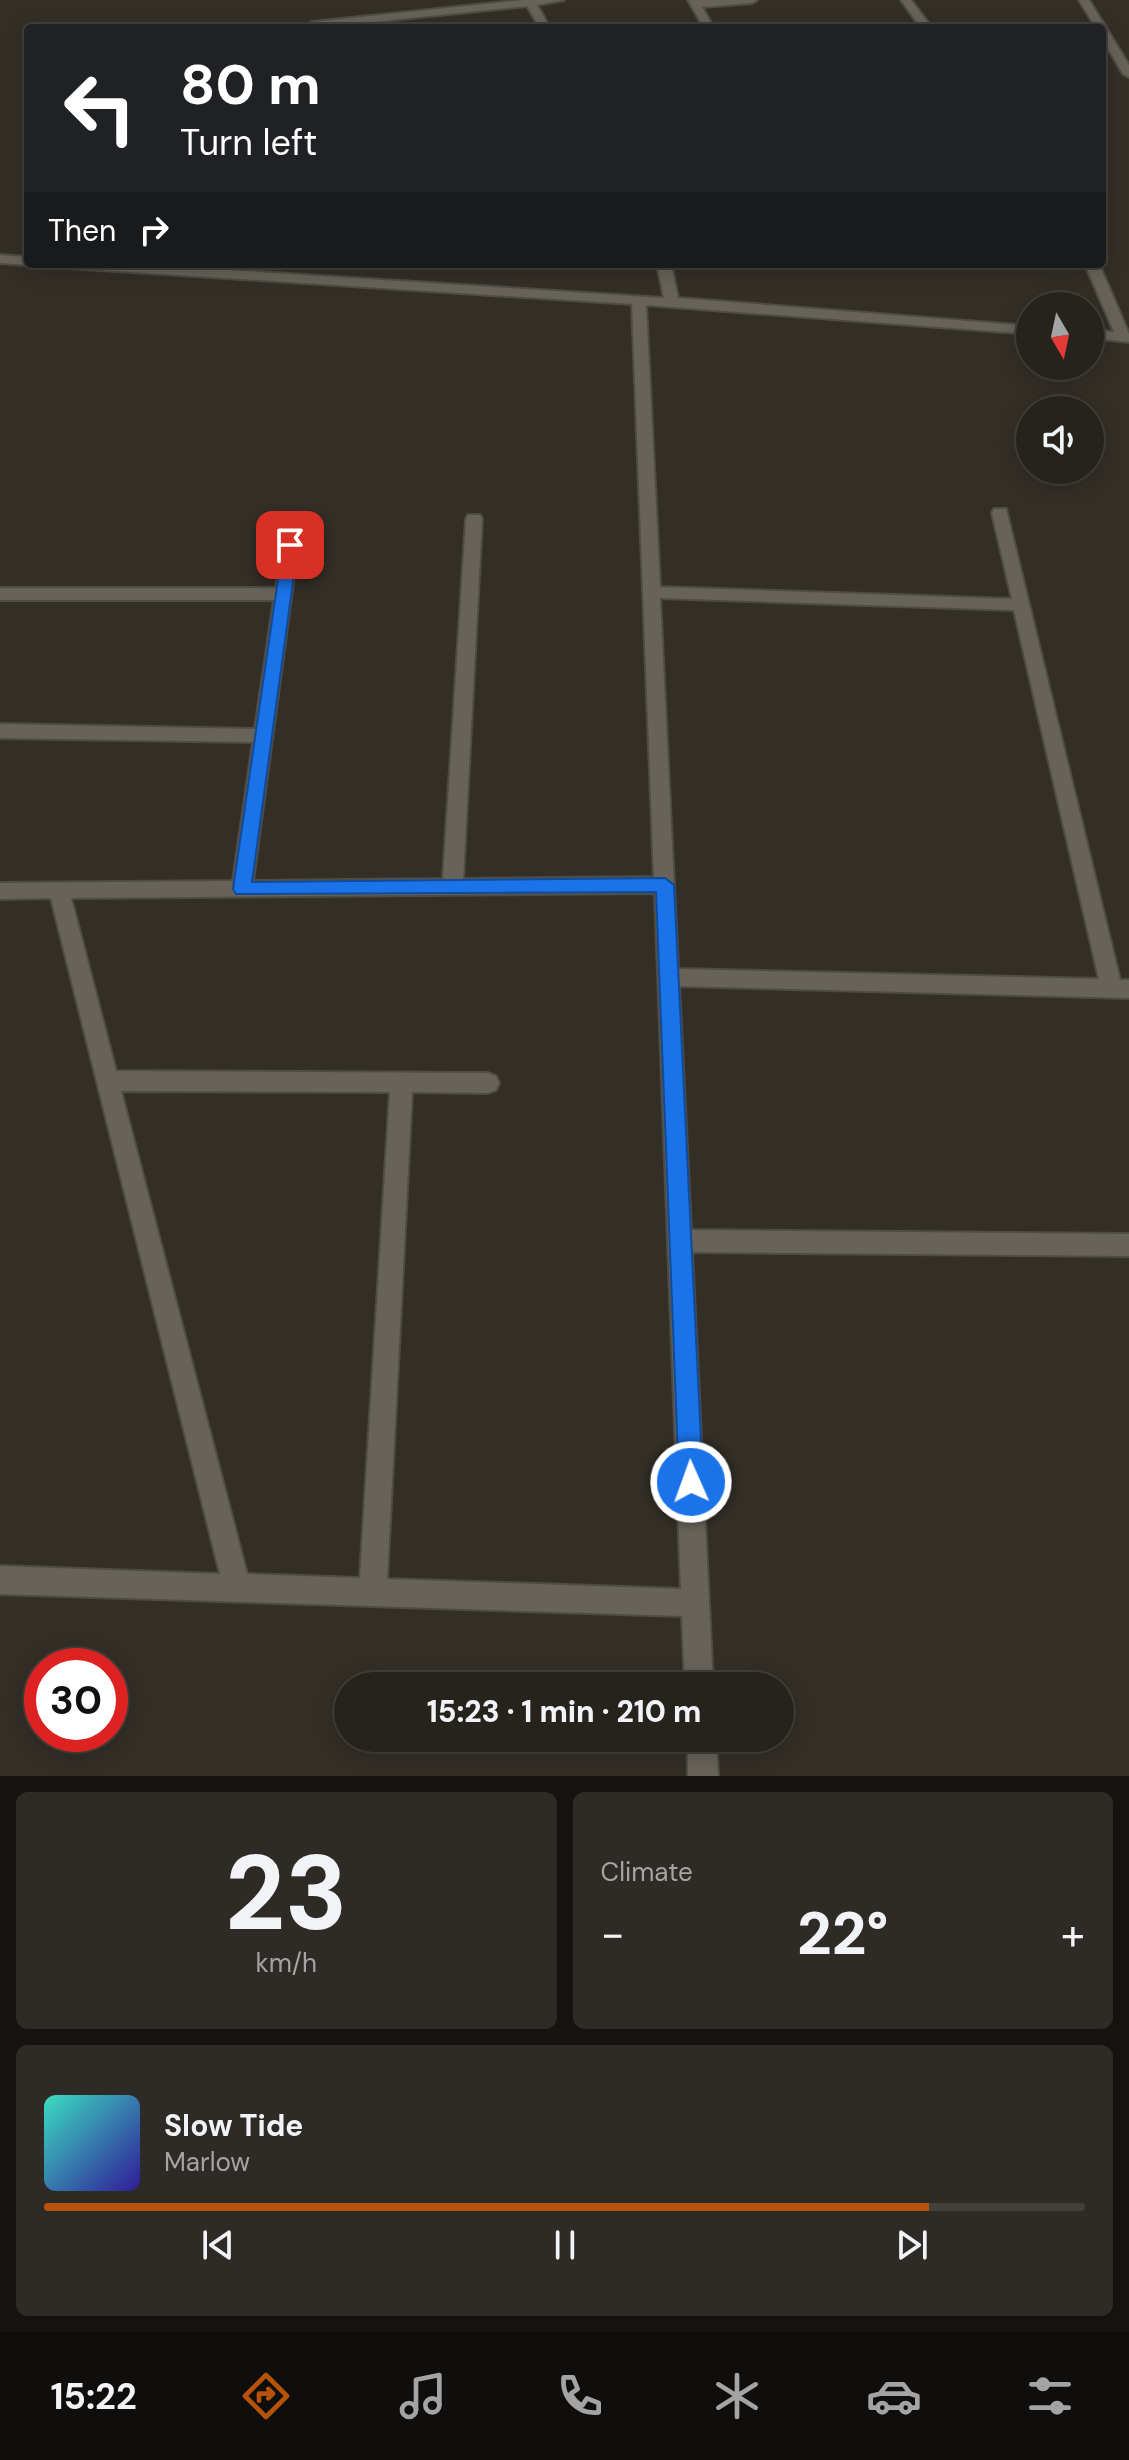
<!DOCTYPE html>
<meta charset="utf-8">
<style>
:root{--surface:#26231d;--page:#2e2b26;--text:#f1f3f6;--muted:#a4a4a4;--line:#42403b;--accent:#b45309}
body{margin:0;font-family:"DM Sans",sans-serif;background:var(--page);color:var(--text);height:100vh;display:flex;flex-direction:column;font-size:30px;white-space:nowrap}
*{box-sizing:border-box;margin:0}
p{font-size:26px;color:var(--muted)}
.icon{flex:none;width:44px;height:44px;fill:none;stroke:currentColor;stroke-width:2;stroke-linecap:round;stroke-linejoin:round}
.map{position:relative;height:1776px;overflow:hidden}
.panel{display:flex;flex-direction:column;gap:16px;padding:16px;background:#151310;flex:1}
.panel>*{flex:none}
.guide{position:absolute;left:24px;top:24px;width:1082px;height:244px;border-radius:8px;box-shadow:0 4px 20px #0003,0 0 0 2px var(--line);background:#202124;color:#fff;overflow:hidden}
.needle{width:52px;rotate:171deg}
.controls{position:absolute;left:1016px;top:292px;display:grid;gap:16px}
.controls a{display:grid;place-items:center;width:88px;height:88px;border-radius:50%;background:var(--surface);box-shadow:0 4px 20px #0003,0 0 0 2px var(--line);font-size:40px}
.speed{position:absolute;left:24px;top:1648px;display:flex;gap:16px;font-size:40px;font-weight:700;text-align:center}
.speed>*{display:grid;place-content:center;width:104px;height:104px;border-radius:50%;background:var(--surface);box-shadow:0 4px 20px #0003,0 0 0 2px var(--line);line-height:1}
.speed .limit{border:12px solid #d22;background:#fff;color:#111}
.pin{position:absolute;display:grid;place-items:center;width:68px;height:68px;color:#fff;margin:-34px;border-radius:16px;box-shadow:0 4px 12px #0006}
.me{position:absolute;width:88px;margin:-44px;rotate:358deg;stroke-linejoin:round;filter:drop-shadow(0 0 6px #0008)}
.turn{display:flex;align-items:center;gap:28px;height:168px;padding:0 24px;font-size:36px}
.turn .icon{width:104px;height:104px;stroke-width:2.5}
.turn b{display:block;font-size:56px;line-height:68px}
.then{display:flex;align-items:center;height:76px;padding:0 24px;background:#0003;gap:16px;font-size:30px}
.big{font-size:60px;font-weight:800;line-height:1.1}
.panel .tile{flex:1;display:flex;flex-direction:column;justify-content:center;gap:12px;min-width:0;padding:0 28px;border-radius:12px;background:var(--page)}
.panel .dial{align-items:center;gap:0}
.dial b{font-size:104px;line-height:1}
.song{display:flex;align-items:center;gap:24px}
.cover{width:96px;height:96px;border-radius:12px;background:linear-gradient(135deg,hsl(170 70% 55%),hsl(250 70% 35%))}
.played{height:8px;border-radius:4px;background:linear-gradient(90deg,var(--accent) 85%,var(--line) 85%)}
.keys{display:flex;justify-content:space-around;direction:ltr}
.heat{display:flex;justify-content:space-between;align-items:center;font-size:44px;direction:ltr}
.panel .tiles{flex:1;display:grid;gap:16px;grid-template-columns:1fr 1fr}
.tile:last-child{grid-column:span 2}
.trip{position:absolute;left:334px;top:1672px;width:460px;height:80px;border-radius:40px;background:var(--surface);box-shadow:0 4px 20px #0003,0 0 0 2px var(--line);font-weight:800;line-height:80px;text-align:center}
.tab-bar{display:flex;height:128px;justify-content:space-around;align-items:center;background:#0f0e0c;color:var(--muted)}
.tab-bar .icon{width:56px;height:56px}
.tab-bar .selected{color:var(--accent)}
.tab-bar b{font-size:36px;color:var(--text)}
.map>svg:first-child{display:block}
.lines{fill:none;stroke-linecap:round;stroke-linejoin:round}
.minor-casing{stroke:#4f4c45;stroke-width:4}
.minor{fill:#67635a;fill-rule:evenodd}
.route{fill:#1a73e8;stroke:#114b97;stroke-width:2}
</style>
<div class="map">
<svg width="1129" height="1776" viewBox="0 0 1129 1776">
<rect width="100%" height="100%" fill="#332f27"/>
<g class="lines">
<defs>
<g id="minor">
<polygon points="524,0 564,0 537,5 550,28 540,28 527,6 315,28 307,25 312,22"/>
<polygon points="688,0 757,0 752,3 702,7 714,28 704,28"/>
<polygon points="901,0 911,0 932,28 921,28"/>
<polygon points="1079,0 1089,0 1129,65 1129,77 1123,74 1102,38 1102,28 1096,28"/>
<polygon points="0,255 28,257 28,264 32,264 28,265 0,263"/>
<path d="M63 264H134L664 298 657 264H671L678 298 1030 326V334L646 305 660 587 1012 599 992 513 994 509H1006L1120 980H1129V998L679 986 691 1230 1129 1234V1256L692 1252 713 1686H685L682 1616 0 1594V1566L220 1574 51 898 0 899V883L233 881 253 742 0 738V724L255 729 274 600H0V588H276L282 545 290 540 296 541 298 545 253 881 443 879 466 519 468 515H480L482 519 463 879 654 877 632 304 70 268ZM660 598 1014 610 1099 979 678 969ZM655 893 681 1589 387 1579 412 1092 488 1093 496 1090 499 1083 496 1076 488 1073 116 1071 71 898ZM121 1091 390 1092 360 1578 247 1574Z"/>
<polygon points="1085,264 1099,264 1129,334 1129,342 1090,338 1090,330 1114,332"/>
<polygon points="688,1738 716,1738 718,1776 688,1776"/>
</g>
</defs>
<!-- minor casing -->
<use href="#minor" class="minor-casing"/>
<!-- minor -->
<use href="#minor" class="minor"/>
</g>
<!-- route -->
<polygon class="route" points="290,540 298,545 252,882 665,878 674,885 703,1482 699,1491 691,1494 682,1491 679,1482 656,892 236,894 233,889 283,545"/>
</svg>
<div class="controls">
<a><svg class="needle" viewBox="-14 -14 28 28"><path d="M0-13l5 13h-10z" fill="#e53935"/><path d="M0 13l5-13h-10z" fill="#a4a4a4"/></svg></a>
<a><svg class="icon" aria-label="sound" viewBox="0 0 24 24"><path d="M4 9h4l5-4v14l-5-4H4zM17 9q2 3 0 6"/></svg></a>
</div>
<div class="speed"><div class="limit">30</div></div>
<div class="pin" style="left:290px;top:545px;background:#d93025"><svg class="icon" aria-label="arrive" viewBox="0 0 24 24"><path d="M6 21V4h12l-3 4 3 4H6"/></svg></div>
<svg class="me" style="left:691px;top:1482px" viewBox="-20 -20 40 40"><circle r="17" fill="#1a73e8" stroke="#fff" stroke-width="3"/><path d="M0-11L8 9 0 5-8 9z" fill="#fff"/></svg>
<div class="trip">15:23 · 1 min · 210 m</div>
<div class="guide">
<div class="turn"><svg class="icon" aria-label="left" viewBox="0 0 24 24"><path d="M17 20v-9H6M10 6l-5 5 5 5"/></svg><div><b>80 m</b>Turn left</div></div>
<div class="then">Then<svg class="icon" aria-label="right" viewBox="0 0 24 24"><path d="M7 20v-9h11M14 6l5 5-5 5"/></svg></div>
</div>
</div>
<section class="panel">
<div class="tiles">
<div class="tile dial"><b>23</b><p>km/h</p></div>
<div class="tile"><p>Climate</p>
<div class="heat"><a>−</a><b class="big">22°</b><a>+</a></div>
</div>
<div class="tile">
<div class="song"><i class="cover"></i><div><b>Slow Tide</b><p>Marlow</p></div></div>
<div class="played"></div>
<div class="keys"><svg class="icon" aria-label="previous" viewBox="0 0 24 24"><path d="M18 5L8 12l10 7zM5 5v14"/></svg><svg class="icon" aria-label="pause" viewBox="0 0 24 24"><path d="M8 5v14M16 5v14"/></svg><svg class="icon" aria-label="next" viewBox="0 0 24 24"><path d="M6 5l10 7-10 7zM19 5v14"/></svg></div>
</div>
</div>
</section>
<nav class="tab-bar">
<b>15:22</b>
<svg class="icon selected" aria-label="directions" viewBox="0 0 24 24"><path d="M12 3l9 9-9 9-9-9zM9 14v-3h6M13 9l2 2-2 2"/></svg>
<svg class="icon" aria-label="music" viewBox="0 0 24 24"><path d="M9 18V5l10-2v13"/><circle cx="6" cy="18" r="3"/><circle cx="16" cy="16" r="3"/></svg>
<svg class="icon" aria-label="phone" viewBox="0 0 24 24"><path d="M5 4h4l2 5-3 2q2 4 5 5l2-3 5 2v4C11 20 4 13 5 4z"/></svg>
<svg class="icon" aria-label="climate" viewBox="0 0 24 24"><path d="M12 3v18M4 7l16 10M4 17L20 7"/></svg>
<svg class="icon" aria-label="car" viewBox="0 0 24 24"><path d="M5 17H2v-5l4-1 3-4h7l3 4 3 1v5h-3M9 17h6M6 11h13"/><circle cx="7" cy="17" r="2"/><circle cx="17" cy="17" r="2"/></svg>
<svg class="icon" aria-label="filters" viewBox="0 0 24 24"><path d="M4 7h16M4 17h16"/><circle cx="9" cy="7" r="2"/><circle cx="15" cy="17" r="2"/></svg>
</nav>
